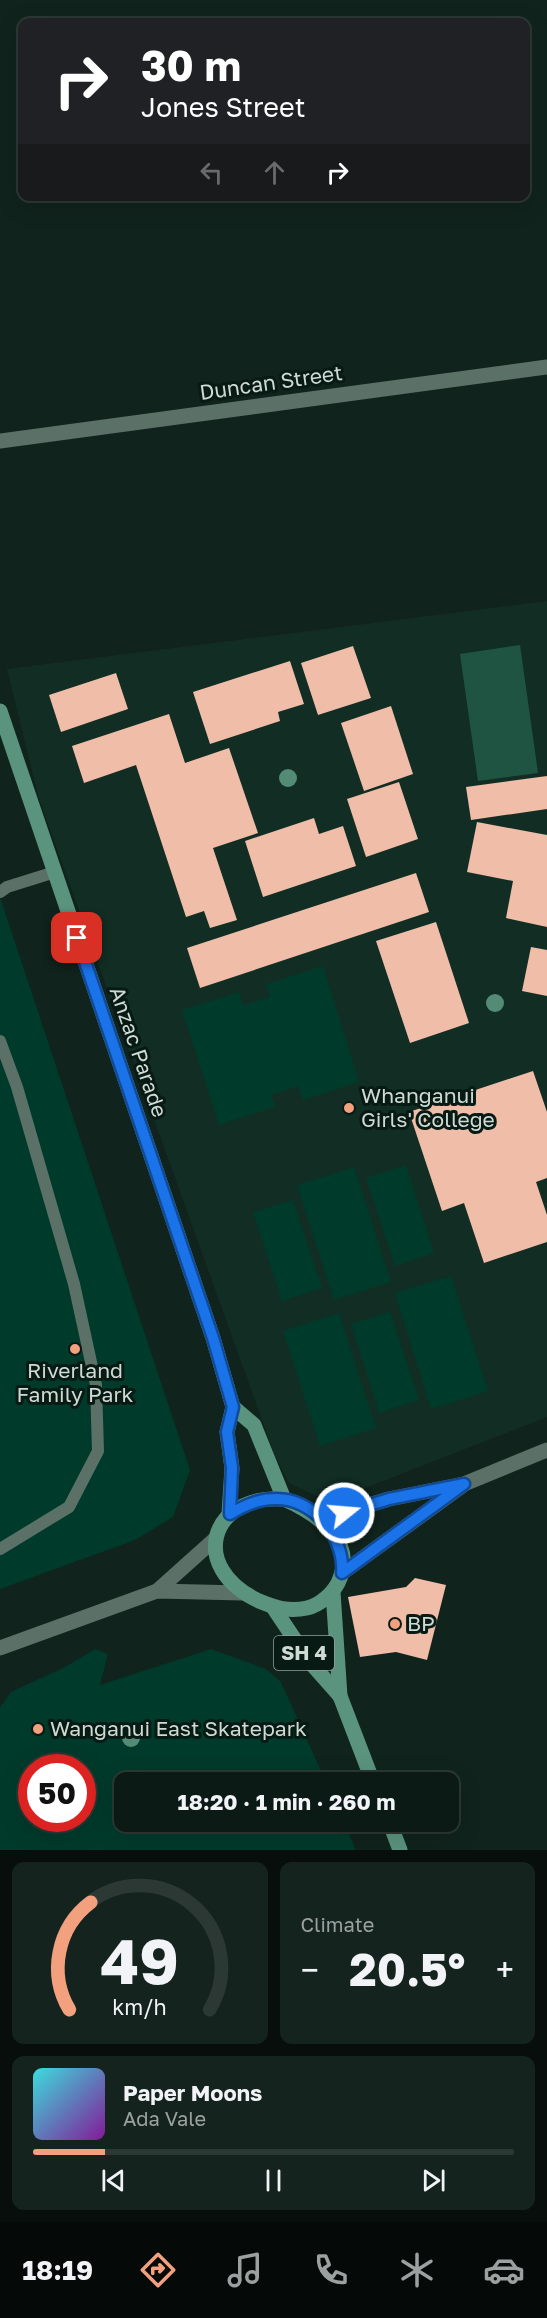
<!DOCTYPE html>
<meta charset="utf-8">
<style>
:root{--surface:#0c1a15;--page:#15231e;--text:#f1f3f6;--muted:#9aa1a0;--line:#2c3834;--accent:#f2a07e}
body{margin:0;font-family:"Golos Text",sans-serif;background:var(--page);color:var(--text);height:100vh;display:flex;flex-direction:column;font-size:22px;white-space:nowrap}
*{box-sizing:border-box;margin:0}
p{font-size:20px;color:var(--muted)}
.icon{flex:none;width:33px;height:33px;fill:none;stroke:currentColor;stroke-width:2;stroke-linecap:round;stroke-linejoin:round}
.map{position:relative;height:1850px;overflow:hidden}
.drawer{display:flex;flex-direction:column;gap:12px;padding:12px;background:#070e0c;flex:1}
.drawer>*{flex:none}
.top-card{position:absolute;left:18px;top:18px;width:512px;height:183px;border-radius:12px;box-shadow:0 6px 24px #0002,0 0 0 2px var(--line);background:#202124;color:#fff;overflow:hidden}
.speed{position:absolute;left:18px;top:1754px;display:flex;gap:12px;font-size:30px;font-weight:700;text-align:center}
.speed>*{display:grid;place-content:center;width:78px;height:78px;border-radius:50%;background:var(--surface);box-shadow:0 6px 24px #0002,0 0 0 2px var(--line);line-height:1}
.speed .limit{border:9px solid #d22;background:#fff;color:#111}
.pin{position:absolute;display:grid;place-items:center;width:51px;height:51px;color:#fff;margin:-26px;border-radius:12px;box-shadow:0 3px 9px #0006}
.me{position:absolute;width:66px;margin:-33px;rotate:73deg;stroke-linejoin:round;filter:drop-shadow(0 0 4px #0008)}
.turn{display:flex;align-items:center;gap:21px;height:126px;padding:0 24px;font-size:27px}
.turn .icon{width:78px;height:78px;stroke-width:2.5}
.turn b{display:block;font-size:42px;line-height:51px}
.lanes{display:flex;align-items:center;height:57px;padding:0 24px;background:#0003;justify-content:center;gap:30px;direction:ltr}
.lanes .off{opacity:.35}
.big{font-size:45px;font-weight:700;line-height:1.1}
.drawer .tile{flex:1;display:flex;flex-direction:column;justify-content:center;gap:9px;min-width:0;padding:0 21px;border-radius:12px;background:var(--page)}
.drawer .dial{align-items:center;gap:0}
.dial svg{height:156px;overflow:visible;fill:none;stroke:var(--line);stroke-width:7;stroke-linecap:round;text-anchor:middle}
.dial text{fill:var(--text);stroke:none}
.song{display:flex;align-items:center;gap:18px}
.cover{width:72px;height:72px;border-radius:9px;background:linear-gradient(135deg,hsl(180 70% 55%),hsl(290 70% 35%))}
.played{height:6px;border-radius:3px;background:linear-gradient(90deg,var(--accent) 15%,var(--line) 15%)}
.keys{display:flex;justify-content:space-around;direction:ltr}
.heat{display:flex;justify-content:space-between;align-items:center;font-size:33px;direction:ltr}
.drawer .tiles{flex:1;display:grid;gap:12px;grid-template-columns:1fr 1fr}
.tile:last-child{grid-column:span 2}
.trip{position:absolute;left:114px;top:1772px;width:345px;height:60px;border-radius:12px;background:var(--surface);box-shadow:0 6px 24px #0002,0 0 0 2px var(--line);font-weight:700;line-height:60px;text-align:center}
.dock{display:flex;height:96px;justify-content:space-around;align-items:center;background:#050a08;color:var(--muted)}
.dock .icon{width:42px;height:42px}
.dock .selected{color:var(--accent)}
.dock b{font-size:27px;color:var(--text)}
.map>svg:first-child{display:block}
.built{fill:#122e24}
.green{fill:#003a2a;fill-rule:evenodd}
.water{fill:#1f5443}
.building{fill:#efbda8}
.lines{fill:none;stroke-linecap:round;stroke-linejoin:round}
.lane{stroke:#5b7067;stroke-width:12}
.street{stroke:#5b7067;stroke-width:15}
.secondary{stroke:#5b7067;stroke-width:15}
.primary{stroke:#5a937e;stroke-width:15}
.tree{fill:#548b76}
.route-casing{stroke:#114b97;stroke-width:15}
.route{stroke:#1a73e8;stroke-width:10}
.poi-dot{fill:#f2a07e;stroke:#071a13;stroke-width:2}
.labels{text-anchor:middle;stroke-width:6;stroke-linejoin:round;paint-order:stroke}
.shield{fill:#071a13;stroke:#93a09b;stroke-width:1.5}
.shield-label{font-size:20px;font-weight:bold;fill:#cfdad5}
.street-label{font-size:21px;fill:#cfdad5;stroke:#071a13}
.poi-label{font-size:21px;fill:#cfdad5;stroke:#071a13;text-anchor:start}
</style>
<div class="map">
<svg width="547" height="1850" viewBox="0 0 547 1850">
<rect width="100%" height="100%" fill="#10231c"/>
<!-- built -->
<polygon class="built" points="547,601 547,1417 329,1502 289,1483 275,1456 39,799 7,669"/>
<!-- green -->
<g class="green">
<polygon points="0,897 190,1470 173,1517 135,1540 0,1589"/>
<polygon points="323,966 359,1082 303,1100 298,1086 271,1095 275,1107 219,1125 182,1010 239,992 243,1005 270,997 266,984"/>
<polygon points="406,1165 434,1253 395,1266 366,1178"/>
<polygon points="354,1167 391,1282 334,1300 297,1185"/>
<polygon points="293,1200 322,1288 282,1301 253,1212"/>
<polygon points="451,1276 488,1391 431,1409 395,1293"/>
<polygon points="390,1312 419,1400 379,1413 351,1324"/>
<polygon points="339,1313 376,1428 320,1446 283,1331"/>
<path d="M95 1649 108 1654 100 1685 211 1649 266 1669 281 1682 326 1782H124V1821H343L356 1850H0V1707L11 1692 65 1667ZM32 1767H82V1818H32Z"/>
</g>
<!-- water -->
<polygon class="water" points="520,645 538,773 478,781 460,654"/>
<!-- building -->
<g class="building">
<polygon points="353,646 371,698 318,715 301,663"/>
<polygon points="290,661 304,704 278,712 280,721 210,744 193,692"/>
<polygon points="116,673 128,709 61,732 49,695"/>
<polygon points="391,706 413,774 364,791 341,723"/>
<polygon points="169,714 185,763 229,748 258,833 213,848 237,920 210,928 204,911 186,917 136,765 84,783 72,746"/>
<polygon points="547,776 547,809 471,820 466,787"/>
<polygon points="399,782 418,839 366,857 347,799"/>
<polygon points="314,818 319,834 343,826 356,866 263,897 245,841"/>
<polygon points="477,822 547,835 547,927 506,918 513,881 467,872"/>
<polygon points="416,873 429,912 200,988 187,948"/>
<polygon points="436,922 469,1023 410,1043 376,941"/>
<polygon points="531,947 547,950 547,996 522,991"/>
<polygon points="533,1071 547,1112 547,1178 536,1182 547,1215 547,1242 484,1263 464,1203 442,1211 409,1112"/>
<polygon points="415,1578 446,1585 427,1660 396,1652 360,1657 348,1597 406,1587"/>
</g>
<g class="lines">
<!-- lane -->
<g class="lane">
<polyline points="0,892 7,887 55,872"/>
<polyline points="0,1041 17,1087 74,1284 96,1385 98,1451 69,1507 0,1549"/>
</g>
<!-- street -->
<polyline class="street" points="0,441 547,367"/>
<!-- secondary -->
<g class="secondary">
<polyline points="322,1519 389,1499 464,1484 547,1450"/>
<polyline points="342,1573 462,1486"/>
<polyline points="157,1591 215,1539"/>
<polyline points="0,1648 157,1591 242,1593"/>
</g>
<!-- primary -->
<g class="primary">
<polyline points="0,711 213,1338 233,1407 227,1432 232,1468 229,1514"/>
<polyline points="233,1407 254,1425 284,1499"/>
<path d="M284 1499C317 1514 358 1541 338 1583 332 1594 320 1605 307 1608 289 1612 276 1608 259 1601 188 1568 209 1494 284 1499Z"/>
<polyline points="333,1592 340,1696 373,1782"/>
<polyline points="273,1607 309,1661 340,1696"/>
<polyline points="389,1821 400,1850"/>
</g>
</g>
<!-- trees -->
<g class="tree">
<circle cx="288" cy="778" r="9"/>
<circle cx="495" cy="1003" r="9"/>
<circle cx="131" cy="1738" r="9"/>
</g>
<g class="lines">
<defs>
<path id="route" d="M77 938 213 1338 233 1407 227 1432 232 1468 230 1514C243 1506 257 1499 274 1499 313 1497 345 1537 342 1573L464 1484 389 1499 344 1513"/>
</defs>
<!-- route casing -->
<use href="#route" class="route-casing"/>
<!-- route -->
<use href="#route" class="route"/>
</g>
<!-- markers -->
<g class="poi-dot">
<circle cx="349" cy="1108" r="6"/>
<circle cx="75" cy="1349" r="6"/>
<circle cx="395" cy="1624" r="6"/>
<circle cx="38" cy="1729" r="6"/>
</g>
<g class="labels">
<!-- shield labels -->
<rect class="shield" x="274" y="1636" width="60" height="34" rx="4.5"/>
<g class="shield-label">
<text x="304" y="1660">SH 4</text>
</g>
<!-- street labels -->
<g class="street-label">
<text transform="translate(271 383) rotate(-8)" y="7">Duncan Street</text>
<text transform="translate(138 1052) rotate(71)" y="7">Anzac Parade</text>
</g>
<!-- poi labels -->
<g class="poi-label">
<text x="361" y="1103">Whanganui<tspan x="361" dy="24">Girls' College</tspan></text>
<text x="75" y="1378" text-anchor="middle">Riverland<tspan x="75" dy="24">Family Park</tspan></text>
<text x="407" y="1631">BP</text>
<text x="50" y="1736">Wanganui East Skatepark</text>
</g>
</g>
</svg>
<div class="speed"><div class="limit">50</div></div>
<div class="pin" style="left:77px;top:938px;background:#d93025"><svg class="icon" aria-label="arrive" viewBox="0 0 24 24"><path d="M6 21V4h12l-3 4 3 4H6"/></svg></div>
<svg class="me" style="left:344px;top:1513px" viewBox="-20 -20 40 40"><circle r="17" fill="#1a73e8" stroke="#fff" stroke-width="3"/><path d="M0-11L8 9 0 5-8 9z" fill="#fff"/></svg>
<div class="trip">18:20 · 1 min · 260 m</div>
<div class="top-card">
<div class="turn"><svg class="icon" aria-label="right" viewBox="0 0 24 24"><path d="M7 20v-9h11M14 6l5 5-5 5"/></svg><div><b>30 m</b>Jones Street</div></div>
<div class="lanes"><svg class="icon off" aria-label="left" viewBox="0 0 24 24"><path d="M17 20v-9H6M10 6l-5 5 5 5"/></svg><svg class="icon off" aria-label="ahead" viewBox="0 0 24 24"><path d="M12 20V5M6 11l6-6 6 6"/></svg><svg class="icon" aria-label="right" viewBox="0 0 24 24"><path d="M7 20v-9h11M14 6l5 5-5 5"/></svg></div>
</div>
</div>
<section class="drawer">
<div class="tiles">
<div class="tile dial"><svg viewBox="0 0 100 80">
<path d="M14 69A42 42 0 1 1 86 69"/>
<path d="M14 69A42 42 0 0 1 25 14" stroke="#f2a07e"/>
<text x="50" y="56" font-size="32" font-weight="700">49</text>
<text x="50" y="72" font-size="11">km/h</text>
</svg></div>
<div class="tile"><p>Climate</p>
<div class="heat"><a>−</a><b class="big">20.5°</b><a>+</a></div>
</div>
<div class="tile">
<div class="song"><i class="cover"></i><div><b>Paper Moons</b><p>Ada Vale</p></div></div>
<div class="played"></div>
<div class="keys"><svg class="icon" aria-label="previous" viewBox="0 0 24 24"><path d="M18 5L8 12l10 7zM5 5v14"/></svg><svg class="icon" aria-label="pause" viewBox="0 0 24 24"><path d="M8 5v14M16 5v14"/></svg><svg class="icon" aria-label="next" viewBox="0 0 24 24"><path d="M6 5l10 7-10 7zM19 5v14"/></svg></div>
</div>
</div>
</section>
<nav class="dock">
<b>18:19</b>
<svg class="icon selected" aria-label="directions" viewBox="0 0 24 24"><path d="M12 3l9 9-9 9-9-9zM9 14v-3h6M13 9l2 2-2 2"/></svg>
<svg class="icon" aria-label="music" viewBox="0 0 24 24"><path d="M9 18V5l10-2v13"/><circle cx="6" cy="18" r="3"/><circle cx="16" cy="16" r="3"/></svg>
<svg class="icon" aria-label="phone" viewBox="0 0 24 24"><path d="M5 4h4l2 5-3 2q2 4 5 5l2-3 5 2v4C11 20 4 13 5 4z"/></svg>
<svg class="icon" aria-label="climate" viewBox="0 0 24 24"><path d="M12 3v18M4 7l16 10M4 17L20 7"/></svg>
<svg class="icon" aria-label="car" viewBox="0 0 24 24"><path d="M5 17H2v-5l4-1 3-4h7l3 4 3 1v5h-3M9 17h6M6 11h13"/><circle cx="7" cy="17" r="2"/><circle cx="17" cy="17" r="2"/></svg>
</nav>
